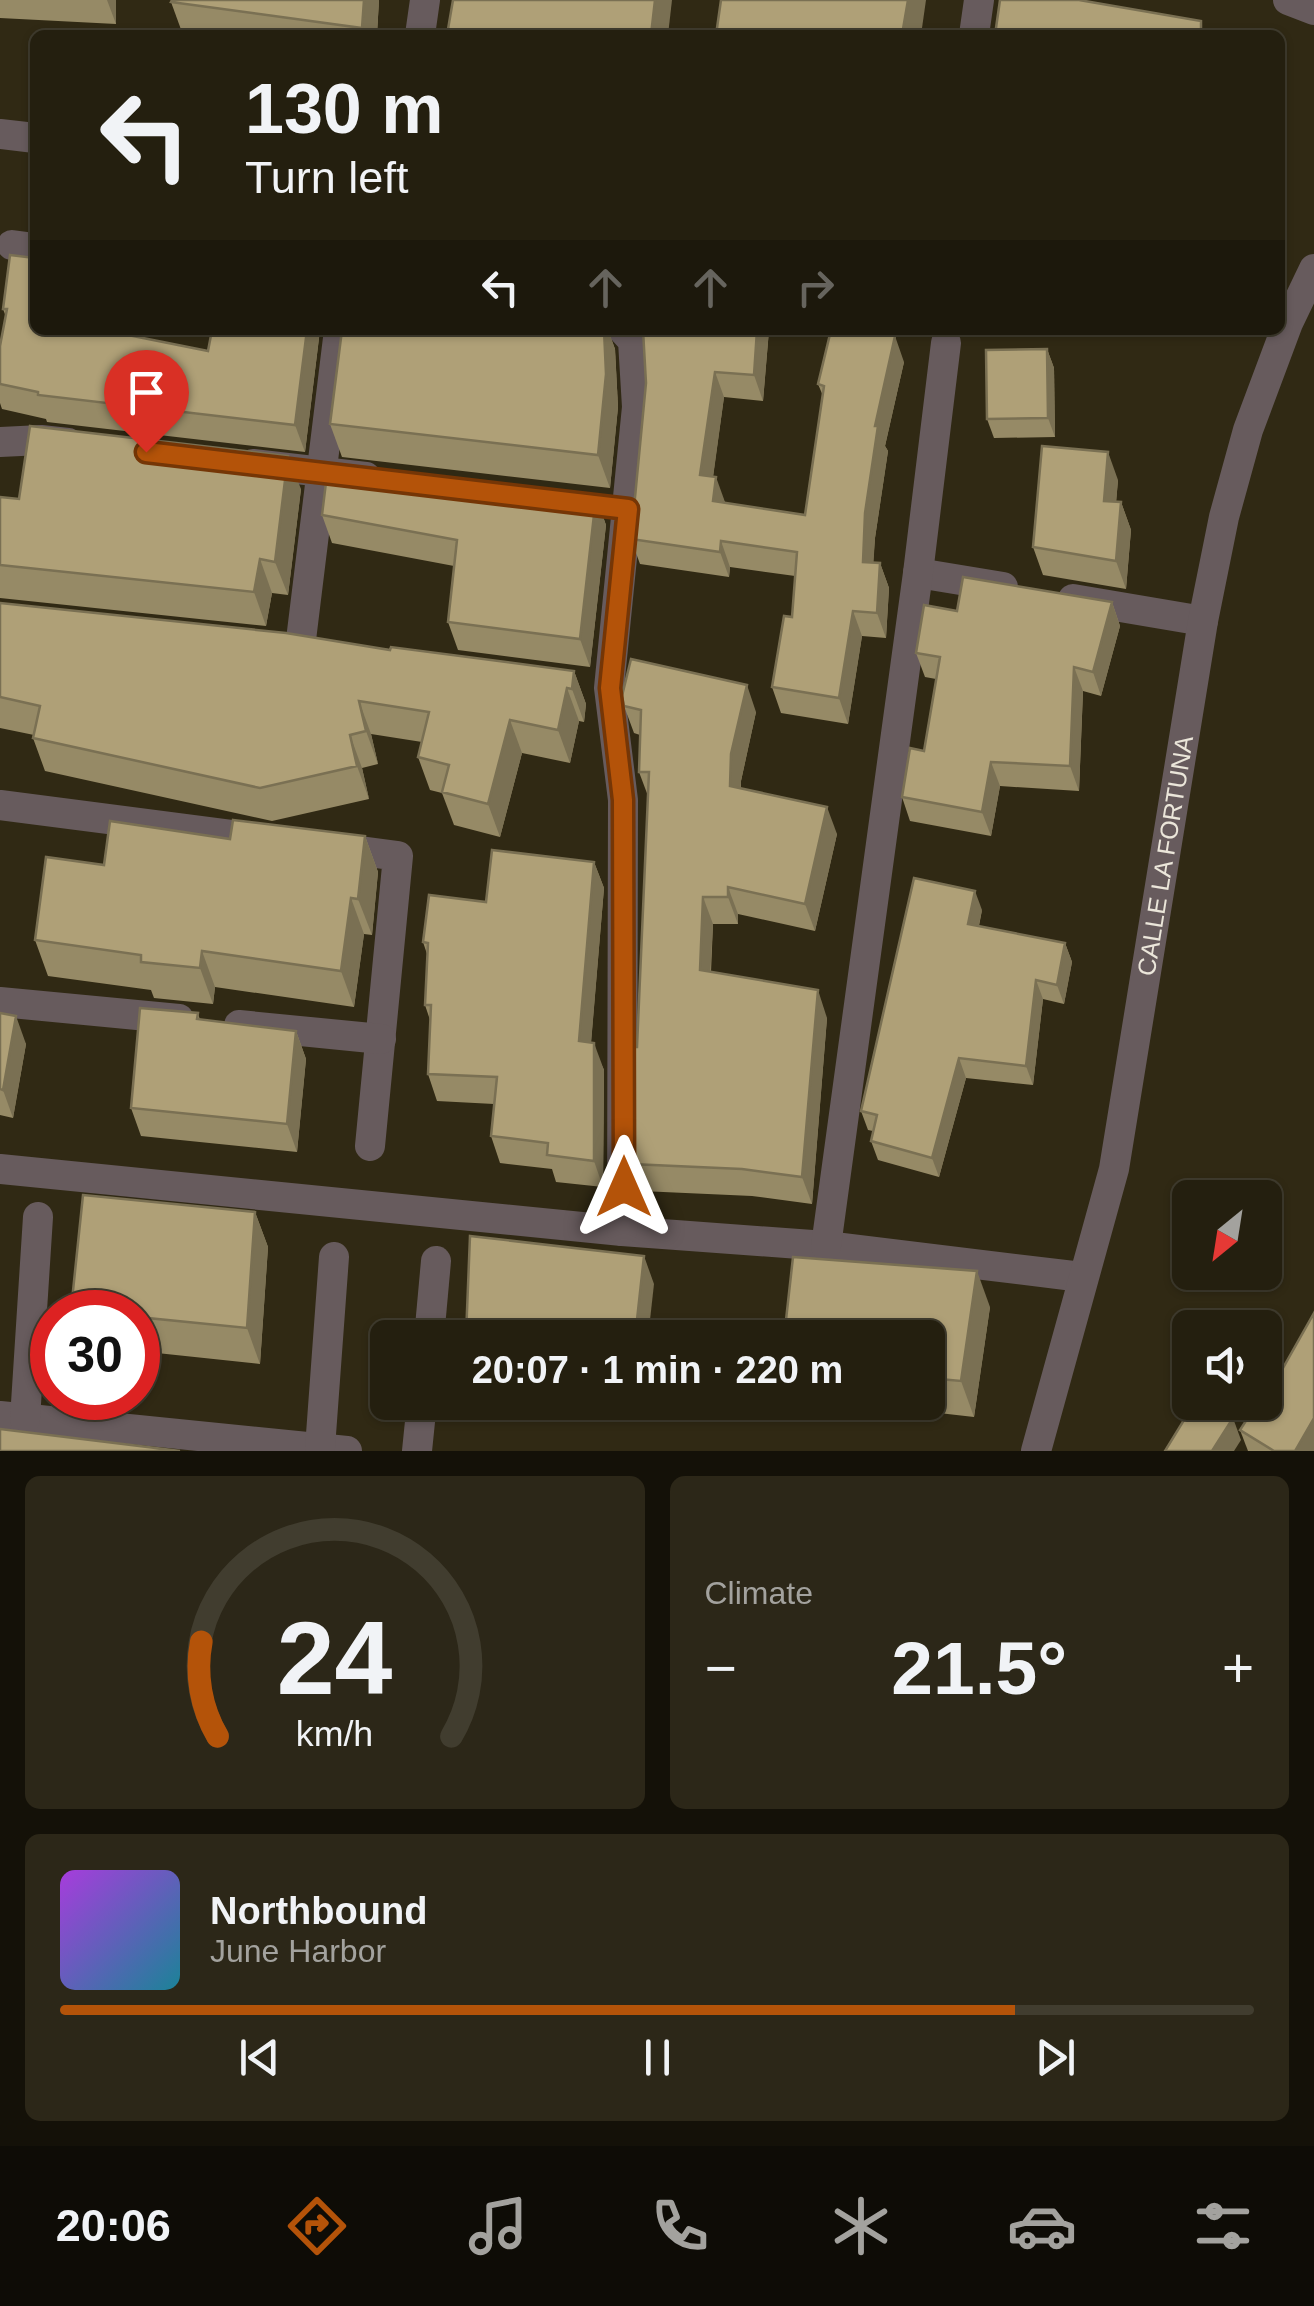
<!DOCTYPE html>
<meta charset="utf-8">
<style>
:root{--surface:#241f0f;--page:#2c2718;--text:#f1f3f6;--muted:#a3a29e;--line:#413d2f;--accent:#b45309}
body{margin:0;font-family:Arial,sans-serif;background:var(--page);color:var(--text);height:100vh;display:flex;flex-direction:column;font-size:38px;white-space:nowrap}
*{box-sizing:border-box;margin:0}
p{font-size:32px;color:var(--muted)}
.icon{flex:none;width:55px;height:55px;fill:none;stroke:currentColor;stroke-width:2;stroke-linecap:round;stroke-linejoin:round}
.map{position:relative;height:1451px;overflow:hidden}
.sheet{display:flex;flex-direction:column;gap:25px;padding:25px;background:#141108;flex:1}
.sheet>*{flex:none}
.hud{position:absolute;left:30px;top:30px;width:1255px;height:305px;border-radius:15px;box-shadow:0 2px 8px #0004,0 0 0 2px var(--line);background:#241f0f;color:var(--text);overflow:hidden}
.needle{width:65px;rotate:210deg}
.controls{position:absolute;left:1172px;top:1180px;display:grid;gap:20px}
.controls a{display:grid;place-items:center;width:110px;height:110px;border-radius:15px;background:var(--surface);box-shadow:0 2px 8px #0004,0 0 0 2px var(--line);font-size:50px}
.speed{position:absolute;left:30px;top:1290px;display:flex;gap:20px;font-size:50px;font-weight:700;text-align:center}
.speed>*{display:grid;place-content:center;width:130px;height:130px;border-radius:50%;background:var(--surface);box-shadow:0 2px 8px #0004,0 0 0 2px var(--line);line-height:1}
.speed .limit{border:15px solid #d22;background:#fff;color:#111}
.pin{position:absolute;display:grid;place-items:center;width:85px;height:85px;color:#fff;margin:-102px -42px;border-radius:50% 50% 50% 0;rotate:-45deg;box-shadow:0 0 10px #0007}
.pin .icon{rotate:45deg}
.me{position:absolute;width:110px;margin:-55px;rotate:0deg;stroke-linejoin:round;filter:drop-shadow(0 0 8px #0008)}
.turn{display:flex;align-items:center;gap:35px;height:210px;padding:0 50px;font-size:45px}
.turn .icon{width:130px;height:130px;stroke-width:2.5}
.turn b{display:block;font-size:70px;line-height:85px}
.lanes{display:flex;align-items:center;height:95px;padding:0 50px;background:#0003;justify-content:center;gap:50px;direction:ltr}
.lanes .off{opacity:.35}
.big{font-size:75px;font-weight:800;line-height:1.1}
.sheet .widget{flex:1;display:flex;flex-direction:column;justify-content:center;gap:15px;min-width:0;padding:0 35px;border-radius:15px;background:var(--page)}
.sheet .dial{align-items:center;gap:0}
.dial svg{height:260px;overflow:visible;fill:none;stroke:var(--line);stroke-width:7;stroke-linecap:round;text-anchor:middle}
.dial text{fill:var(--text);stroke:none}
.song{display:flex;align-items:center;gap:30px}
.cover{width:120px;height:120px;border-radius:15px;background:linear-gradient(135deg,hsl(280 70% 55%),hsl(190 70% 35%))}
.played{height:10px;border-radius:5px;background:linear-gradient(90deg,var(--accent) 80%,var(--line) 80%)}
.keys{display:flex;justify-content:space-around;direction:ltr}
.heat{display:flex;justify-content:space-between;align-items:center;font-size:55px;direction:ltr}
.sheet .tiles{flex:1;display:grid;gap:25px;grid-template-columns:1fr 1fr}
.widget:last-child{grid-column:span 2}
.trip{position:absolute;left:370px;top:1320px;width:575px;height:100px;border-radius:15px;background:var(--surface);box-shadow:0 2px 8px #0004,0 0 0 2px var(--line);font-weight:800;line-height:100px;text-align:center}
.dock{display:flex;height:160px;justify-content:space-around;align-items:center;background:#0e0c06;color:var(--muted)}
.dock .icon{width:70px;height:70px}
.dock .selected{color:var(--accent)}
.dock b{font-size:45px;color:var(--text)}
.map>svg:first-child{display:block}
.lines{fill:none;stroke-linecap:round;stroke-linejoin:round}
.minor{stroke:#675b5d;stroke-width:30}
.wall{fill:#968a66}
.shaded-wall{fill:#7a7053}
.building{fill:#afa077;stroke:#7a7053;stroke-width:2.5}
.route-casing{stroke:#753606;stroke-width:25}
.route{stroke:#b45309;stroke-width:18}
.labels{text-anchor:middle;stroke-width:10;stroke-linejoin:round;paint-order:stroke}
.street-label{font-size:25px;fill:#ebe6da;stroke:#271f0b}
</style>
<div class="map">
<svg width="1314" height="1451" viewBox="0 0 1314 1451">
<rect width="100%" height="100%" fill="#302914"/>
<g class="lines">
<!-- minor -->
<g class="minor">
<polyline points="1288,0 1314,10"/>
<polyline points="420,35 425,0"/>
<polyline points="974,35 979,0"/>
<polyline points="0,134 35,138"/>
<polyline points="12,245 35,248"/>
<polyline points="0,442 41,440 68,443"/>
<polyline points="253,464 366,477"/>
<polyline points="918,573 1003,587"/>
<polyline points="1073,599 1203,621"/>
<polyline points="300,648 339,330"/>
<polyline points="0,805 270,840"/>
<polyline points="330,847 398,856 370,1146"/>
<polyline points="0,1002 179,1019"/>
<polyline points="239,1025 381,1039"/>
<polyline points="0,1169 622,1231 826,1246 1082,1277"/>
<polyline points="622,1231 623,800 609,688 637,407 633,341 623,330"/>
<polyline points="826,1246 918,573 946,343"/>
<polyline points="429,1338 436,1261"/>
<polyline points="0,1416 347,1451"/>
<polyline points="25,1419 38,1217"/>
<polyline points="320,1448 334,1257"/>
<polyline points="417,1451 422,1402"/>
<path id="s1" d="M1036 1451 1114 1169 1203 621 1224 517 1248 430 1288 323 1314 269"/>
</g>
</g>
<!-- wall -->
<g class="wall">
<polygon points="0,0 116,0 116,24 0,18"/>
<polygon points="379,0 377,35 183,35 171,2"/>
<polygon points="3,309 208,351 212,330 320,330 305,452 47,422 46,419 2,409 0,403 0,346 6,317"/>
<polygon points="342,330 608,330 615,349 618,407 610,488 342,457 330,424"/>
<polygon points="658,330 769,330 763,401 724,397 713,476 725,503 805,515 823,396 818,384 904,362 885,446 888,451 875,538 873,563 880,563 889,588 886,638 862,636 848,724 781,713 772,687 792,617 795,576 730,567 729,577 640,564 631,539 646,383"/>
<polygon points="1047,349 1054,368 1055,437 994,438 987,419"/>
<polygon points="1118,480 1116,502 1121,502 1131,530 1126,589 1043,575 1033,547"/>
<polygon points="301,489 288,595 272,593 266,626 0,598 0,497 19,499"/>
<polygon points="596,497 606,525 590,667 458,650 448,622 454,566 332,543 322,515"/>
<polygon points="1112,602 1120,626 1101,696 1083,691 1079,791 1000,786 991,836 910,821 902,797 924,751 936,679 925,677 916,653 957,611"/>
<polygon points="0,603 574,671 586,704 584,722 579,721 570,763 522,753 500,837 454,825 442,793 430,790 418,757 422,742 371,734 378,764 362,768 369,799 272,821 45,771 33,738 34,735 0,728"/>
<polygon points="624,706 756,712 741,781 741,788 837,834 815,931 738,914 738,924 713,924 711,972 827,1018 812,1204 752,1196 641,1191 631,1164 648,796 639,772 640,735 634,733"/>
<polygon points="365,836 378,872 372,935 364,934 354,1007 215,987 213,1004 154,998 151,990 48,976 35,940 104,865 230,839"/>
<polygon points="594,862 604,888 591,1042 604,1070 603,1187 556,1182 552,1169 500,1163 491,1136 494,1104 437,1101 428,1074 430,1020 425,1005 427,954 423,942 486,902"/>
<polygon points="982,910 979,926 1065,943 1072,962 1064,1004 1043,999 1033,1085 966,1078 939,1177 878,1160 871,1141 873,1131 868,1130 861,1111"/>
<polygon points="0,1013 26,1044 13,1118 0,1115"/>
<polygon points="198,1013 200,1020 296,1031 306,1059 297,1152 141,1136 131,1108"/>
<polygon points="255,1212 268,1247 260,1364 138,1351 138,1312 71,1312 71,1310"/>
<polygon points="990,1307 974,1417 842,1402 928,1402 928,1338"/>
<polygon points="1270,1391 1314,1451 1248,1451 1240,1430"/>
</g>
<!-- shaded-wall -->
<g class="shaded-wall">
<polygon points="107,0 116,0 116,24"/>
<polygon points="364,0 379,0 377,35 365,35 362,28"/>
<polygon points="655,0 672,0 668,35 651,35"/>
<polygon points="908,0 926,0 921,35 902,35"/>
<polygon points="129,330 144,330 138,361 128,335"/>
<polygon points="307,330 320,330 305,452 295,425"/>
<polygon points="604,330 608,330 615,349 618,407 610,488 598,455"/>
<polygon points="757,330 769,330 763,401 754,375"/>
<polygon points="895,336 904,362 885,446 888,451 875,538 872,587 863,562 865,513 875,426"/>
<polygon points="1047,349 1054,368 1055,437 1048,418"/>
<polygon points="715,372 724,397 710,500 700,475"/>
<polygon points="1108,452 1118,480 1114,528 1104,501"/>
<polygon points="288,456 301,489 288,595 275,562"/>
<polygon points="716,477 725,502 722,526 713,501"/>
<polygon points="596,497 606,525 590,667 580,639"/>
<polygon points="1121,502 1131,530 1126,589 1116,561"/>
<polygon points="721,541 730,567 729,577 720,552"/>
<polygon points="260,559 272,593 266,626 254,592"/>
<polygon points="880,563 889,588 886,638 877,613"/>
<polygon points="1112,602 1120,626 1101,696 1093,672"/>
<polygon points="853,611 862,636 848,724 839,698"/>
<polygon points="1074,667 1083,691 1079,791 1070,766"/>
<polygon points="574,671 586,704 584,722 572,689"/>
<polygon points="747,685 756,712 741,781 740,813 730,786 731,754"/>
<polygon points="567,688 579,721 570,763 558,730"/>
<polygon points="359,701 371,734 378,764 366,731"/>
<polygon points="510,720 522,753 500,837 488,804"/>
<polygon points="350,735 362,768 369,799 357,766"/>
<polygon points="991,762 1000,786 991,836 982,812"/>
<polygon points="827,807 837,834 815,931 805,904"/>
<polygon points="365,836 378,872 372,935 358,899"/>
<polygon points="594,862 604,888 589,1068 579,1041"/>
<polygon points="728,887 738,914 738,924 728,897"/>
<polygon points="975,891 982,910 975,943 968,924"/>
<polygon points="703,897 713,924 709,997 700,970"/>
<polygon points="351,898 364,934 354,1007 341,971"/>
<polygon points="1065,943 1072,962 1064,1004 1057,985"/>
<polygon points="202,951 215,987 213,1004 200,968"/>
<polygon points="1036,980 1043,999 1033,1085 1026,1066"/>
<polygon points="818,990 827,1018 812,1204 802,1177"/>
<polygon points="16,1016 26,1044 13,1118 3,1090"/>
<polygon points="296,1031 306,1059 297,1152 287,1124"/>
<polygon points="594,1043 604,1070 603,1187 594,1161"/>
<polygon points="959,1058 966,1078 939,1177 932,1158"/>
<polygon points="255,1212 268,1247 260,1364 247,1328"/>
<polygon points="644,1256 654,1284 648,1338 635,1338"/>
<polygon points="977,1271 990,1307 974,1417 961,1381"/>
<polygon points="1233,1418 1241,1440 1234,1451 1212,1451"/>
<polygon points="1314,1418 1314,1451 1295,1451"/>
</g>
<!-- building -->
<g class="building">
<polygon points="172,0 364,0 362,28 171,2"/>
<polygon points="453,0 655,0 651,35 447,35"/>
<polygon points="721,0 908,0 902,35 716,35"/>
<polygon points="1000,0 1079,0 1201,21 1201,35 995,35"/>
<polygon points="10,255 35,258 35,330 129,330 128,335 208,351 212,330 307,330 295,425 38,395 38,392 0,384 0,346 7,309 3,309"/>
<polygon points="342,330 604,330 606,374 598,455 330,424"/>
<polygon points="643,330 658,332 658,330 757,330 754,375 715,372 700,475 716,477 713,501 805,515 824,386 818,384 831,330 867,330 895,336 875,426 878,426 865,513 863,562 880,563 877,613 853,611 839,698 772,687 784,616 792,617 797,552 721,541 720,552 631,539 646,383"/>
<polygon points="1047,349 1048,418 987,419 986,350"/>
<polygon points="30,426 288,456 275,562 260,559 254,592 0,565 0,497 19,499"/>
<polygon points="1042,446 1108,452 1104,501 1121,502 1116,561 1033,547"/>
<polygon points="328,466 596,497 580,639 448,622 457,540 322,515"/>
<polygon points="963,577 1112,602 1093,672 1074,667 1070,766 991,762 982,812 902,797 910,748 924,751 940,657 916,653 924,605 957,611"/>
<polygon points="0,603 286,633 390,650 391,647 574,671 572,689 567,688 558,730 510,720 488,804 442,792 449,765 418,757 429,712 359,701 366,731 350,735 357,766 260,788 33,738 40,706 0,697"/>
<polygon points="631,659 747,685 731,754 730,786 827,807 805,904 728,887 728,897 703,897 700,970 818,990 802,1177 742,1169 631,1164 631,1047 637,1047 649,772 639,772 641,710 624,706 622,696"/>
<polygon points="233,820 365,836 358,899 351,898 341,971 202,951 200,968 141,962 141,955 35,940 46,857 104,865 110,821 230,839"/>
<polygon points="492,850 594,862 579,1041 594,1043 594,1161 547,1155 548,1143 491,1136 497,1077 428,1074 431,1005 425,1005 428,943 423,942 429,895 486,902"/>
<polygon points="914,878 975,891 968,924 1065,943 1057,985 1036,980 1026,1066 959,1058 932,1158 871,1141 877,1115 861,1111"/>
<polygon points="140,1008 198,1013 197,1019 296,1031 287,1124 131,1108"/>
<polygon points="0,1013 16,1016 3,1090 0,1089"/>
<polygon points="83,1195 255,1212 247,1328 138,1317 138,1312 94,1312 71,1310"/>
<polygon points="470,1236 644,1256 635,1338 479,1338 466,1336"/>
<polygon points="793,1257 977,1271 961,1381 928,1378 928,1338 784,1338"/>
<polygon points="1314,1313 1314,1418 1295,1451 1274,1451 1240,1430 1258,1402 1265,1402 1265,1391 1267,1389 1270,1391"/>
<polygon points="1195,1402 1207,1402 1233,1418 1212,1451 1165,1451"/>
<polygon points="0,1429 180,1451 0,1451"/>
</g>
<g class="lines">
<defs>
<polyline id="route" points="146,452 628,509 610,688 623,800 624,1187"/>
</defs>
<!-- route casing -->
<use href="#route" class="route-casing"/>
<!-- route -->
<use href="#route" class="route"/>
</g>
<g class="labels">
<!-- street labels -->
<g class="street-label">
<text dy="9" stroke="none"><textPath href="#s1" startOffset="610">CALLE LA FORTUNA</textPath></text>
</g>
</g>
</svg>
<div class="controls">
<a><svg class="needle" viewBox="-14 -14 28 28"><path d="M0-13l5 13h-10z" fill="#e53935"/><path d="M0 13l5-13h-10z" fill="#a3a29e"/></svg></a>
<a><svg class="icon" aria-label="sound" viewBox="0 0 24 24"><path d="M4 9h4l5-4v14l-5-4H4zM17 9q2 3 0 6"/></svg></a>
</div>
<div class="speed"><div class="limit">30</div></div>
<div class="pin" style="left:146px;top:452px;background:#d93025"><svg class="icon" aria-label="arrive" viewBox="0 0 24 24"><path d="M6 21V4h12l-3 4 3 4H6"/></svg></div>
<svg class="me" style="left:624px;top:1187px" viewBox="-20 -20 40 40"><path d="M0-17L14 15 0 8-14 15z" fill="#b45309" stroke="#fff" stroke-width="4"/></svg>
<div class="trip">20:07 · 1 min · 220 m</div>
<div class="hud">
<div class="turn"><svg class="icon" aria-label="left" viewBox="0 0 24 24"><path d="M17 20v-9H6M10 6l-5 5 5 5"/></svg><div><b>130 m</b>Turn left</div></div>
<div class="lanes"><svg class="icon" aria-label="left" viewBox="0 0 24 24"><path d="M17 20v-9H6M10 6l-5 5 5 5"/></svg><svg class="icon off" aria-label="ahead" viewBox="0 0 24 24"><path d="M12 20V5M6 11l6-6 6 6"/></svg><svg class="icon off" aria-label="ahead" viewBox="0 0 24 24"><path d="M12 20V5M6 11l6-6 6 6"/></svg><svg class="icon off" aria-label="right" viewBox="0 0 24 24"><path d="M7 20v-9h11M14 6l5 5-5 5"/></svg></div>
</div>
</div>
<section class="sheet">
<div class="tiles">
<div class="widget dial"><svg viewBox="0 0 100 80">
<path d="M14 69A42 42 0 1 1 86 69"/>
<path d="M14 69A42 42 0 0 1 9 40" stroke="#b45309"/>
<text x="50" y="56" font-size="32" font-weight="700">24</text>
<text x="50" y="72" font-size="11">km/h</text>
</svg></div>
<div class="widget"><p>Climate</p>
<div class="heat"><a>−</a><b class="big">21.5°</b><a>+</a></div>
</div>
<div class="widget">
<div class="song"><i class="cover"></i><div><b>Northbound</b><p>June Harbor</p></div></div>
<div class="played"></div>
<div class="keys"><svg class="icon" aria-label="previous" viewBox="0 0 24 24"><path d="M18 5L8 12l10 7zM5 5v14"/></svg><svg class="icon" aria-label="pause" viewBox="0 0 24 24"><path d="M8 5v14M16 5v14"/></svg><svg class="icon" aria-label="next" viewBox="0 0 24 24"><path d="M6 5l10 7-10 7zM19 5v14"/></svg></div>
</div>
</div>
</section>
<nav class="dock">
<b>20:06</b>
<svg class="icon selected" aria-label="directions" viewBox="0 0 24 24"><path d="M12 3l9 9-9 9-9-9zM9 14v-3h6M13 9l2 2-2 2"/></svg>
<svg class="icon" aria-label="music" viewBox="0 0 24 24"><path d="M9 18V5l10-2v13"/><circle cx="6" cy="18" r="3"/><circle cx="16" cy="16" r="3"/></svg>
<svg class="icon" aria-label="phone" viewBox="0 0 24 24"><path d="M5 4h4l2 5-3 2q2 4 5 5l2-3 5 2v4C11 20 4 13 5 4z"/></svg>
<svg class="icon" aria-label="climate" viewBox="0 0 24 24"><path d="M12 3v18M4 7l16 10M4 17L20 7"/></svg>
<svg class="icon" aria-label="car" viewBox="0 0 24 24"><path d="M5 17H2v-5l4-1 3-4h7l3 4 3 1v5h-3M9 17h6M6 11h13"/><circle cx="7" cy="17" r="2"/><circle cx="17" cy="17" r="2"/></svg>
<svg class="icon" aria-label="filters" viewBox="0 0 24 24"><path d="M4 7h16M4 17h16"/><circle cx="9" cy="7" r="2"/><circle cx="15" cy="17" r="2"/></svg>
</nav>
